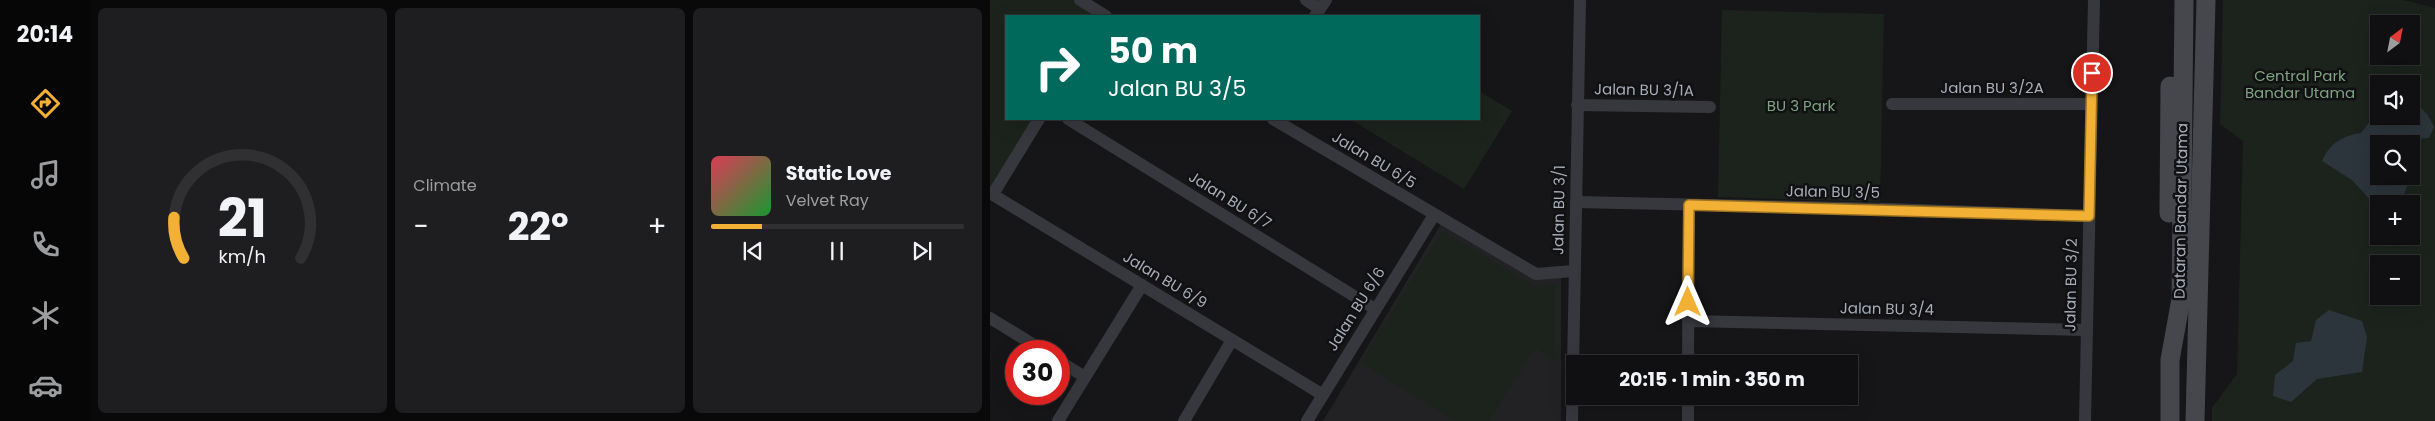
<!DOCTYPE html>
<meta charset="utf-8">
<style>
:root{--surface:#101012;--page:#1e1e20;--text:#f1f3f6;--muted:#9c9d9f;--line:#303032;--accent:#f2b134}
body{margin:0;font-family:Poppins,sans-serif;background:var(--page);color:var(--text);height:100vh;display:flex;flex-direction:column;font-size:19px;white-space:nowrap}
*{box-sizing:border-box;margin:0}
p{font-size:16px;color:var(--muted)}
.icon{flex:none;width:28px;height:28px;fill:none;stroke:currentColor;stroke-width:2;stroke-linecap:round;stroke-linejoin:round}
.map{position:relative;flex:1;overflow:hidden}
.sheet{display:flex;flex-direction:column;gap:8px;padding:8px;background:#09090a;width:900px}
.sheet>*{flex:none}
.top-card{position:absolute;left:15px;top:15px;width:475px;height:105px;border-radius:0px;box-shadow:0 5px 20px #0002,0 0 0 1px var(--line);background:#00695c;color:#fff;overflow:hidden}
.needle{width:32px;rotate:32deg}
.buttons{position:absolute;left:1380px;top:15px;display:grid;gap:10px}
.buttons a{display:grid;place-items:center;width:50px;height:50px;border-radius:0px;background:var(--surface);box-shadow:0 5px 20px #0002,0 0 0 1px var(--line);font-size:25px}
.speed{position:absolute;left:15px;top:340px;display:flex;gap:10px;font-size:25px;font-weight:700;text-align:center}
.speed>*{display:grid;place-content:center;width:65px;height:65px;border-radius:50%;background:var(--surface);box-shadow:0 5px 20px #0002,0 0 0 1px var(--line);line-height:1}
.speed .limit{border:8px solid #d22;background:#fff;color:#111}
.pin{position:absolute;display:grid;place-items:center;width:42px;height:42px;color:#fff;margin:-21px;border:2px solid #fff;border-radius:50%;box-shadow:0 1px 5px #0007}
.me{position:absolute;width:55px;margin:-28px;rotate:0deg;stroke-linejoin:round;filter:drop-shadow(0 0 4px #0008)}
.turn{display:flex;align-items:center;gap:18px;height:105px;padding:0 20px;font-size:22px}
.turn .icon{width:65px;height:65px;stroke-width:2.5}
.turn b{display:block;font-size:35px;line-height:42px}
.big{font-size:38px;font-weight:700;line-height:1.1}
.sheet .tile{flex:1;display:flex;flex-direction:column;justify-content:center;gap:8px;min-width:0;padding:0 18px;border-radius:8px;background:var(--page)}
.sheet .dial{align-items:center;gap:0}
.dial svg{height:130px;overflow:visible;fill:none;stroke:var(--line);stroke-width:7;stroke-linecap:round;text-anchor:middle}
.dial text{fill:var(--text);stroke:none}
.song{display:flex;align-items:center;gap:15px}
.cover{width:60px;height:60px;border-radius:8px;background:linear-gradient(135deg,hsl(350 70% 55%),hsl(130 70% 35%))}
.played{height:5px;border-radius:2px;background:linear-gradient(90deg,var(--accent) 20%,var(--line) 20%)}
.keys{display:flex;justify-content:space-around;direction:ltr}
.heat{display:flex;justify-content:space-between;align-items:center;font-size:28px;direction:ltr}
.sheet .tiles{flex:1;display:grid;gap:8px;grid-template-columns:repeat(3,1fr)}
.trip{position:absolute;left:576px;top:355px;width:292px;height:50px;border-radius:0px;background:var(--surface);box-shadow:0 5px 20px #0002,0 0 0 1px var(--line);font-weight:700;line-height:50px;text-align:center}
main{display:flex;flex:1;min-height:0}
.menu{display:flex;flex-direction:column;width:90px;justify-content:space-around;align-items:center;background:#060607;color:var(--muted)}
.menu .icon{width:35px;height:35px}
.menu .active{color:var(--accent)}
.menu b{font-size:22px;color:var(--text)}
.map>svg:first-child{display:block}
.built{fill:#222225}
.green{fill:#1c231d;fill-rule:evenodd}
.water{fill:#2c353c}
.lines{fill:none;stroke-linecap:round;stroke-linejoin:round}
.minor{stroke:#37383d;stroke-width:12}
.secondary{stroke:#45474d;stroke-width:19}
.route-casing{stroke:#9d7322;stroke-width:12}
.route{stroke:#f2b134;stroke-width:9}
.labels{text-anchor:middle;stroke-width:5;stroke-linejoin:round;paint-order:stroke}
.park-label{font-size:15px;fill:#7fa381;stroke:#111113}
.street-label{font-size:15px;fill:#a8adb8;stroke:#111113}
</style>
<main>
<nav class="menu">
<b>20:14</b>
<svg class="icon active" aria-label="directions" viewBox="0 0 24 24"><path d="M12 3l9 9-9 9-9-9zM9 14v-3h6M13 9l2 2-2 2"/></svg>
<svg class="icon" aria-label="music" viewBox="0 0 24 24"><path d="M9 18V5l10-2v13"/><circle cx="6" cy="18" r="3"/><circle cx="16" cy="16" r="3"/></svg>
<svg class="icon" aria-label="phone" viewBox="0 0 24 24"><path d="M5 4h4l2 5-3 2q2 4 5 5l2-3 5 2v4C11 20 4 13 5 4z"/></svg>
<svg class="icon" aria-label="climate" viewBox="0 0 24 24"><path d="M12 3v18M4 7l16 10M4 17L20 7"/></svg>
<svg class="icon" aria-label="car" viewBox="0 0 24 24"><path d="M5 17H2v-5l4-1 3-4h7l3 4 3 1v5h-3M9 17h6M6 11h13"/><circle cx="7" cy="17" r="2"/><circle cx="17" cy="17" r="2"/></svg>
</nav>
<section class="sheet">
<div class="tiles">
<div class="tile dial"><svg viewBox="0 0 100 80">
<path d="M14 69A42 42 0 1 1 86 69"/>
<path d="M14 69A42 42 0 0 1 8 44" stroke="#f2b134"/>
<text x="50" y="56" font-size="32" font-weight="700">21</text>
<text x="50" y="72" font-size="11">km/h</text>
</svg></div>
<div class="tile"><p>Climate</p>
<div class="heat"><a>−</a><b class="big">22°</b><a>+</a></div>
</div>
<div class="tile">
<div class="song"><i class="cover"></i><div><b>Static Love</b><p>Velvet Ray</p></div></div>
<div class="played"></div>
<div class="keys"><svg class="icon" aria-label="previous" viewBox="0 0 24 24"><path d="M18 5L8 12l10 7zM5 5v14"/></svg><svg class="icon" aria-label="pause" viewBox="0 0 24 24"><path d="M8 5v14M16 5v14"/></svg><svg class="icon" aria-label="next" viewBox="0 0 24 24"><path d="M6 5l10 7-10 7zM19 5v14"/></svg></div>
</div>
</div>
</section>
<div class="map">
<svg width="1445" height="421" viewBox="0 0 1445 421">
<rect width="100%" height="100%" fill="#161618"/>
<!-- built -->
<polygon class="built" points="451,224 544,279 571,277 571,421 333,421"/>
<!-- green -->
<g class="green">
<polygon points="0,0 86,0 109,16 16,16 16,119 46,119 0,191"/>
<path d="M1233 0H1413L1445 8V421H1222V408L1247 374 1253 141 1230 124ZM1389 24H1421V56H1389ZM1389 84H1421V116H1389ZM1389 144H1421V176H1389ZM1389 204H1421V236H1389ZM1389 264H1421V296H1389Z"/>
<polygon points="732,10 894,14 890,202 728,197"/>
<polygon points="489,91 522,111 474,189 360,119 489,119"/>
<polygon points="452,231 544,286 565,284 565,361 545,348 499,421 465,421 371,363"/>
</g>
<!-- water -->
<g class="water">
<path d="M1421 98 1437 114 1444 127 1439 138 1426 139 1420 144H1389V176H1415L1417 187 1410 204H1389V209L1362 180 1332 161C1340 143 1352 136 1371 133L1382 119 1389 102V116H1421Z"/>
<polygon points="1339,310 1372,321 1377,337 1372,372 1327,379 1301,402 1283,396 1285,375 1303,361 1306,343 1321,341 1326,320"/>
</g>
<g class="lines">
<!-- minor -->
<g class="minor">
<polyline points="90,0 116,16"/>
<polyline points="316,0 330,9"/>
<polyline points="325,16 336,0"/>
<polyline points="902,104 1101,104"/>
<polyline points="587,105 720,107"/>
<polyline points="78,119 385,309"/>
<polyline points="283,119 546,274 583,271"/>
<polyline points="0,193 333,395"/>
<polyline points="3,194 49,119"/>
<polyline points="586,202 899,209 1099,216"/>
<polyline points="0,318 54,351"/>
<polyline points="698,321 1096,330"/>
<polyline points="69,361 95,377"/>
<polyline points="698,364 699,205"/>
<polyline points="68,421 152,285"/>
<polyline points="194,421 242,340"/>
<polyline points="317,421 444,215"/>
<polyline points="582,421 590,0"/>
<polyline points="698,421 698,396"/>
<polyline points="1095,421 1104,0"/>
</g>
<!-- secondary -->
<g class="secondary">
<polyline points="1179,213 1180,86"/>
<polyline points="1180,421 1180,360 1191,299 1194,0"/>
<polyline points="1205,421 1216,0"/>
</g>
</g>
<g class="lines">
<defs>
<polyline id="route" points="698,302 699,205 1099,216 1102,73"/>
</defs>
<!-- route casing -->
<use href="#route" class="route-casing"/>
<!-- route -->
<use href="#route" class="route"/>
</g>
<g class="labels">
<!-- park labels -->
<g class="park-label">
<text x="1310" y="81">Central Park<tspan x="1310" dy="17">Bandar Utama</tspan></text>
<text x="811" y="111">BU 3 Park</text>
</g>
<!-- street labels -->
<g class="street-label">
<text x="1002" y="93">Jalan BU 3/2A</text>
<text transform="translate(654 90) rotate(1)" y="5">Jalan BU 3/1A</text>
<text transform="translate(384 160) rotate(31)" y="5">Jalan BU 6/5</text>
<text transform="translate(843 192) rotate(1)" y="5">Jalan BU 3/5</text>
<text transform="translate(240 200) rotate(32)" y="5">Jalan BU 6/7</text>
<text transform="translate(569 210) rotate(-89)" y="5">Jalan BU 3/1</text>
<text transform="translate(1191 211) rotate(-89)" y="5">Dataran Bandar Utama</text>
<text transform="translate(175 280) rotate(31)" y="5">Jalan BU 6/9</text>
<text transform="translate(1081 285) rotate(-89)" y="5">Jalan BU 3/2</text>
<text transform="translate(366 309) rotate(-58)" y="5">Jalan BU 6/6</text>
<text transform="translate(897 309) rotate(1)" y="5">Jalan BU 3/4</text>
</g>
</g>
</svg>
<div class="buttons">
<a><svg class="needle" viewBox="-14 -14 28 28"><path d="M0-13l5 13h-10z" fill="#e53935"/><path d="M0 13l5-13h-10z" fill="#9c9d9f"/></svg></a>
<a><svg class="icon" aria-label="sound" viewBox="0 0 24 24"><path d="M4 9h4l5-4v14l-5-4H4zM17 9q2 3 0 6"/></svg></a>
<a><svg class="icon" aria-label="search" viewBox="0 0 24 24"><circle cx="10" cy="10" r="6"/><path d="M15 15l6 6"/></svg></a>
<a>+</a>
<a>−</a>
</div>
<div class="speed"><div class="limit">30</div></div>
<div class="pin" style="left:1102px;top:73px;background:#d93025"><svg class="icon" aria-label="arrive" viewBox="0 0 24 24"><path d="M6 21V4h12l-3 4 3 4H6"/></svg></div>
<svg class="me" style="left:698px;top:302px" viewBox="-20 -20 40 40"><path d="M0-17L14 15 0 8-14 15z" fill="#f2b134" stroke="#fff" stroke-width="4"/></svg>
<div class="trip">20:15 · 1 min · 350 m</div>
<div class="top-card">
<div class="turn"><svg class="icon" aria-label="right" viewBox="0 0 24 24"><path d="M7 20v-9h11M14 6l5 5-5 5"/></svg><div><b>50 m</b>Jalan BU 3/5</div></div>
</div>
</div>
</main>
